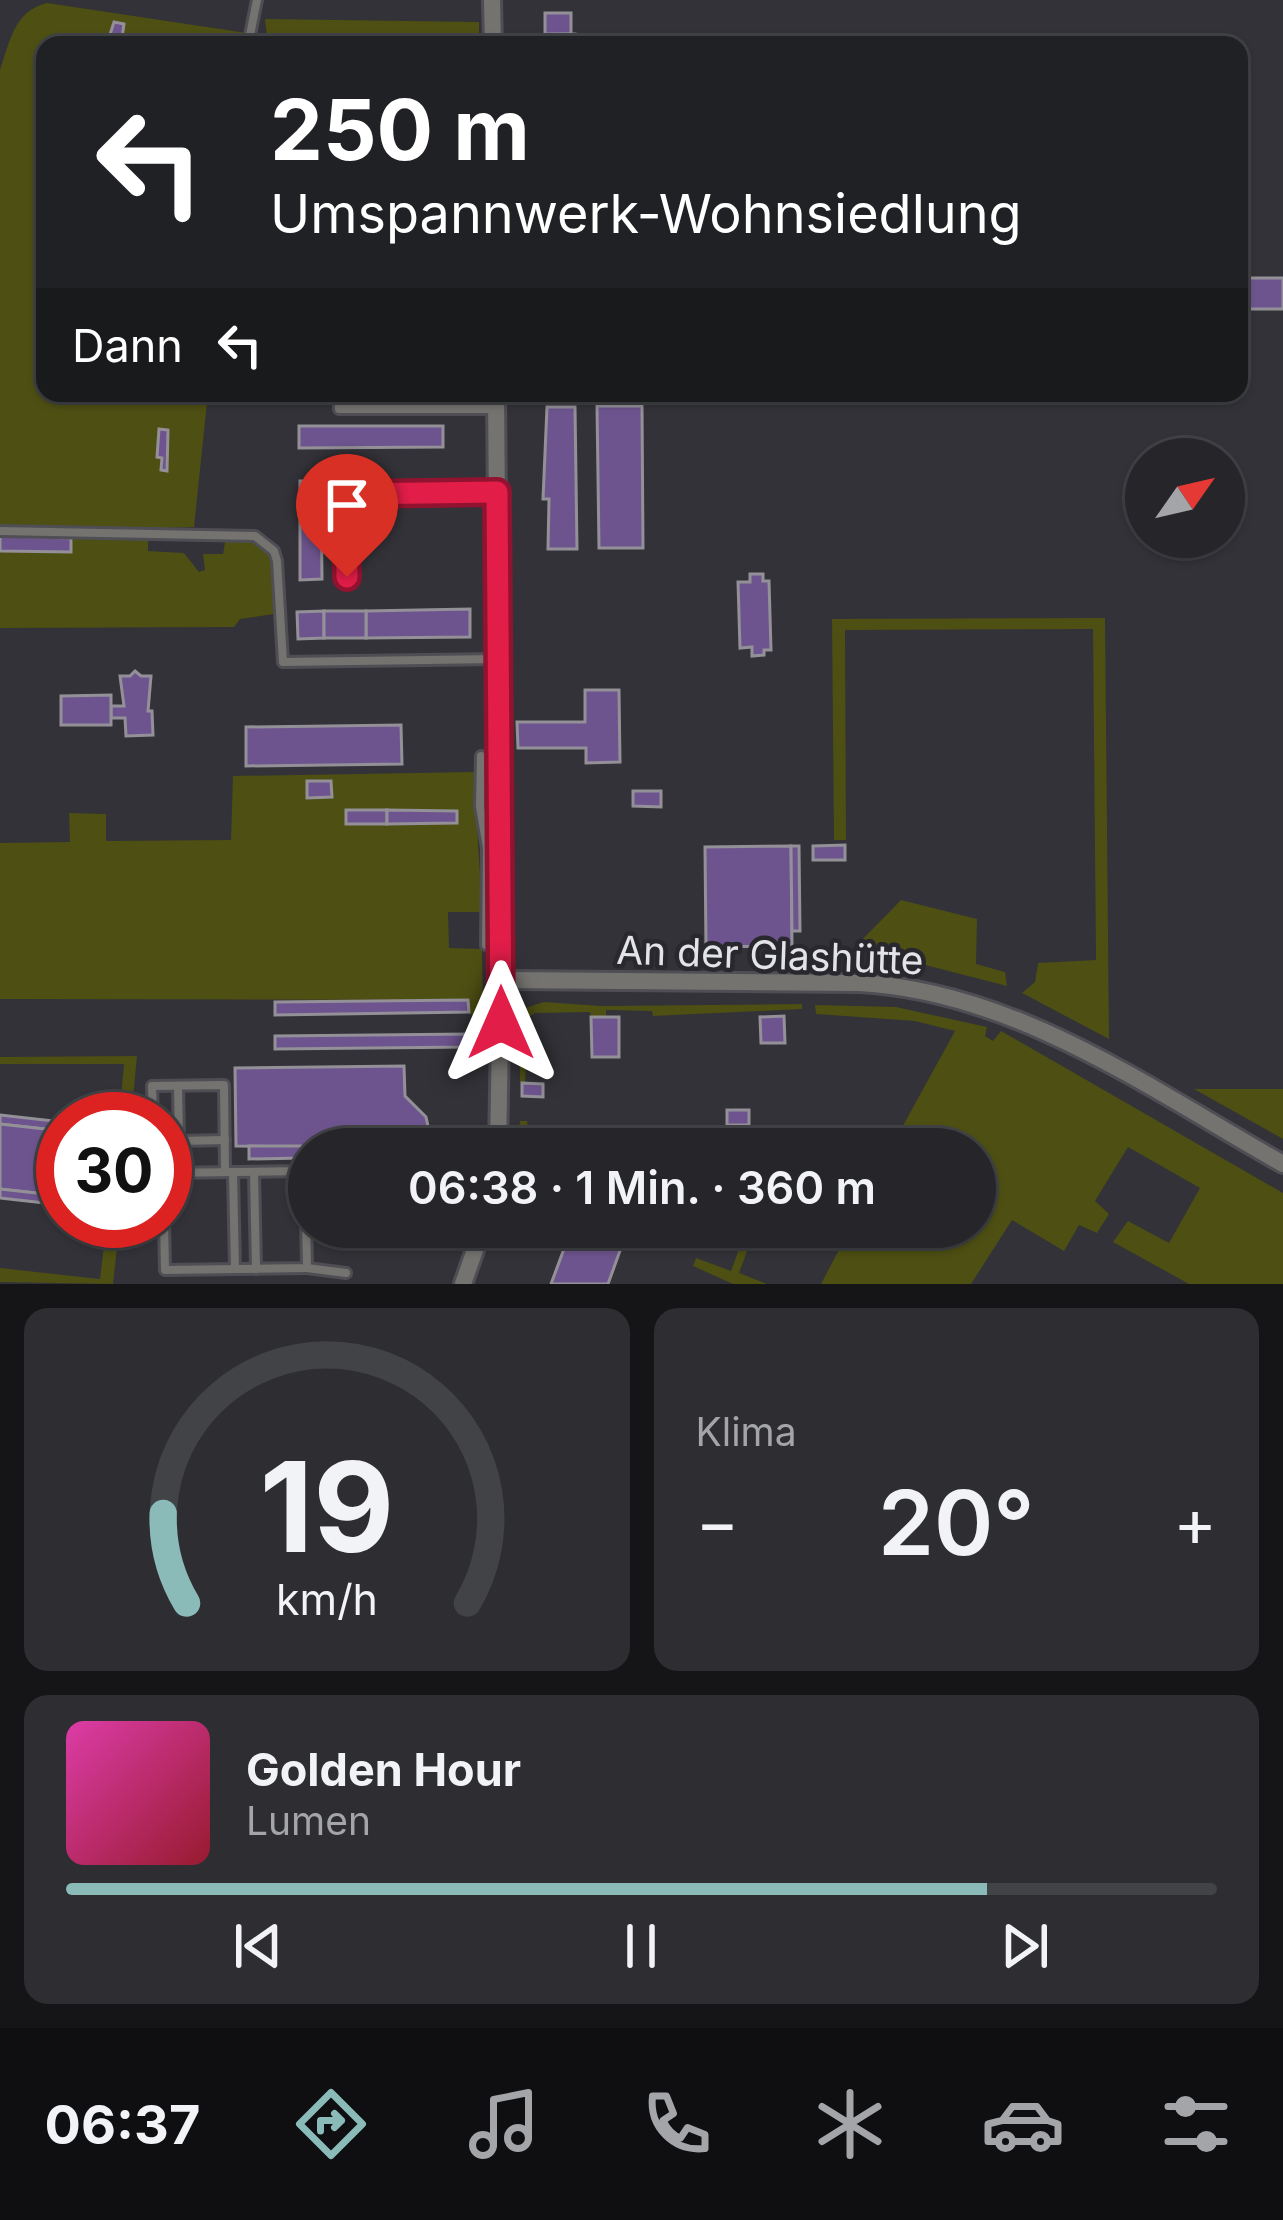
<!DOCTYPE html>
<html lang="de">
<meta charset="utf-8">
<style>
:root{--surface:#26262a;--page:#2e2e32;--text:#f1f3f6;--muted:#a4a5a8;--line:#424347;--accent:#8bbbb9}
body{margin:0;font-family:Inter,sans-serif;background:var(--page);color:var(--text);height:100vh;display:flex;flex-direction:column;font-size:45px;white-space:nowrap}
*{box-sizing:border-box;margin:0}
p{font-size:39px;color:var(--muted)}
.icon{flex:none;width:66px;height:66px;fill:none;stroke:currentColor;stroke-width:2;stroke-linecap:round;stroke-linejoin:round}
.map{position:relative;height:1284px;overflow:hidden}
.panel{display:flex;flex-direction:column;gap:24px;padding:24px;background:#151517;flex:1}
.panel>*{flex:none}
.guide{position:absolute;left:36px;top:36px;width:1212px;height:366px;border-radius:24px;box-shadow:0 3px 9px #0004,0 0 0 3px var(--line);background:#202124;color:#fff;overflow:hidden}
.needle{width:78px;rotate:56deg}
.buttons{position:absolute;left:1125px;top:438px;display:grid;gap:24px}
.buttons a{display:grid;place-items:center;width:120px;height:120px;border-radius:50%;background:var(--surface);box-shadow:0 3px 9px #0004,0 0 0 3px var(--line);font-size:60px}
.speed{position:absolute;left:36px;top:1092px;display:flex;gap:24px;font-size:60px;font-weight:700;text-align:center}
.speed>*{display:grid;place-content:center;width:156px;height:156px;border-radius:50%;background:var(--surface);box-shadow:0 3px 9px #0004,0 0 0 3px var(--line);line-height:1}
.speed .limit{border:18px solid #d22;background:#fff;color:#111}
.pin{position:absolute;display:grid;place-items:center;width:102px;height:102px;color:#fff;margin:-123px -51px;border-radius:50% 50% 50% 0;rotate:-45deg;box-shadow:0 0 12px #0007}
.pin .icon{rotate:45deg}
.me{position:absolute;width:132px;margin:-66px;rotate:0deg;stroke-linejoin:round;filter:drop-shadow(0 0 9px #0008)}
.turn{display:flex;align-items:center;gap:42px;height:252px;padding:0 36px;font-size:54px}
.turn .icon{width:156px;height:156px;stroke-width:2.5}
.turn b{display:block;font-size:84px;line-height:102px}
.then{display:flex;align-items:center;height:114px;padding:0 36px;background:#0003;gap:24px;font-size:45px}
.big{font-size:90px;font-weight:600;line-height:1.1}
.panel .card{flex:1;display:flex;flex-direction:column;justify-content:center;gap:18px;min-width:0;padding:0 42px;border-radius:24px;background:var(--page)}
.panel .dial{align-items:center;gap:0}
.dial svg{height:312px;overflow:visible;fill:none;stroke:var(--line);stroke-width:7;stroke-linecap:round;text-anchor:middle}
.dial text{fill:var(--text);stroke:none}
.song{display:flex;align-items:center;gap:36px}
.cover{width:144px;height:144px;border-radius:18px;background:linear-gradient(135deg,hsl(320 70% 55%),hsl(350 70% 35%))}
.played{height:12px;border-radius:6px;background:linear-gradient(90deg,var(--accent) 80%,var(--line) 80%)}
.keys{display:flex;justify-content:space-around;direction:ltr}
.heat{display:flex;justify-content:space-between;align-items:center;font-size:66px;direction:ltr}
.panel .tiles{flex:1;display:grid;gap:24px;grid-template-columns:1fr 1fr}
.card:last-child{grid-column:span 2}
.trip{position:absolute;left:288px;top:1128px;width:708px;height:120px;border-radius:60px;background:var(--surface);box-shadow:0 3px 9px #0004,0 0 0 3px var(--line);font-weight:600;line-height:120px;text-align:center}
.tabs{display:flex;height:192px;justify-content:space-around;align-items:center;background:#0f0f11;color:var(--muted)}
.tabs .icon{width:84px;height:84px}
.tabs .current{color:var(--accent)}
.tabs b{font-size:54px;color:var(--text)}
.map>svg:first-child{display:block}
.green{fill:#4d4f13}
.building{fill:#6d548e;stroke:#939098;stroke-width:3}
.lines{fill:none;stroke-linecap:round;stroke-linejoin:round}
.service-casing{stroke:#4e4e54;stroke-width:14}
.minor-casing{stroke:#4e4e54;stroke-width:22}
.service{stroke:#757370;stroke-width:8}
.minor{stroke:#757370;stroke-width:16}
.route-casing{stroke:#92132f;stroke-width:30}
.route{stroke:#e11d48;stroke-width:21}
.labels{text-anchor:middle;stroke-width:9;stroke-linejoin:round;paint-order:stroke}
.street-label{font-size:39px;fill:#e3e4e8;stroke:#28282e}
</style>
<div class="map">
<svg width="1283" height="1284" viewBox="0 0 1283 1284">
<rect width="100%" height="100%" fill="#323238"/>
<!-- green -->
<g class="green">
<path d="M47 3 247 33 246 45H45V393H208L194 527 0 534V70C10 41 14 11 47 3Z"/>
<polygon points="265,19 479,22 479,45 268,45"/>
<path d="M73 535 148 538V551L184 553 199 572 205 570 203 554H223L226 537 253 538C276 554 283 592 274 614L240 619 234 627 0 628V551L71 552Z"/>
<polygon points="1105,618 1109,1039 1022,993 1035,982 1038,963 1096,960 1093,629 845,630 846,840 834,840 832,619"/>
<polygon points="474,772 482,912 448,912 449,948 482,949 483,1019 476,1019 469,1012 468,1000 0,999 0,843 70,842 69,813 106,814 106,841 231,840 233,776"/>
<polygon points="901,900 977,919 976,964 1005,972 1007,986 855,947"/>
<polygon points="544,1002 601,1006 802,1004 802,1009 653,1016 652,1011 606,1010 606,1017 591,1017 590,1012 535,1013 529,1017 525,1083 520,1082 519,1018 525,1008"/>
<polygon points="815,1005 896,1007 987,1027 985,1036 993,1041 1001,1031 1283,1193 1283,1284 1189,1284 1113,1242 1128,1221 1169,1243 1200,1188 1128,1147 1095,1201 1109,1214 1097,1233 1079,1225 1064,1251 1012,1220 971,1284 821,1284 851,1227 975,1227 975,1149 875,1149 882,1139 894,1142 955,1031 915,1021 816,1014"/>
<polygon points="137,1056 131,1119 119,1119 124,1064 0,1064 0,1057"/>
<polygon points="1194,1089 1283,1089 1283,1139"/>
<polygon points="520,1121 527,1121 528,1127 809,1128 807,1137 524,1135 523,1149 517,1149"/>
<polygon points="107,1221 120,1221 113,1284 0,1282 0,1268 100,1279"/>
<polygon points="747,1227 756,1227 739,1273 767,1284 733,1284 693,1266 696,1258 731,1271"/>
</g>
<!-- building -->
<g class="building">
<rect x="545" y="13" width="26" height="21"/>
<polygon points="114,22 124,24 121,45 107,44"/>
<polygon points="575,34 575,45 517,45 517,35"/>
<rect x="1239" y="278" width="44" height="31"/>
<polygon points="597,406 642,406 643,548 599,548"/>
<polygon points="547,407 575,407 577,549 548,549 549,499 543,499"/>
<polygon points="299,426 443,426 443,447 299,448"/>
<polygon points="159,429 168,430 167,471 161,470 162,458 157,457"/>
<polygon points="300,481 321,481 322,579 300,580"/>
<polygon points="0,536 71,538 71,552 0,551"/>
<polygon points="750,574 763,574 763,581 769,581 771,650 764,650 764,655 752,656 752,647 740,648 738,582 750,582"/>
<polygon points="470,609 470,637 366,638 366,611"/>
<polygon points="324,611 324,638 298,639 297,612"/>
<rect x="324" y="611" width="42" height="27"/>
<polygon points="135,671 141,676 151,676 148,711 152,711 153,735 126,736 125,718 111,718 111,706 124,706 120,676 130,676"/>
<polygon points="585,690 619,690 620,762 586,763 586,748 518,748 517,722 585,722"/>
<polygon points="111,695 111,725 61,725 61,696"/>
<polygon points="401,725 402,764 246,766 246,727"/>
<polygon points="307,781 331,781 332,797 307,798"/>
<polygon points="633,791 661,791 661,807 633,806"/>
<rect x="346" y="810" width="41" height="14"/>
<polygon points="387,810 457,811 457,823 387,824"/>
<polygon points="845,845 845,860 813,860 813,846"/>
<polygon points="791,846 792,946 706,947 705,847"/>
<polygon points="791,846 799,846 800,931 792,931"/>
<polygon points="468,1000 469,1012 275,1015 275,1002"/>
<polygon points="784,1016 785,1043 761,1043 760,1017"/>
<polygon points="591,1017 619,1017 619,1057 592,1057"/>
<polygon points="469,1034 469,1047 275,1049 275,1036"/>
<polygon points="404,1066 405,1096 426,1117 433,1149 236,1146 235,1068"/>
<polygon points="522,1083 543,1084 543,1097 522,1096"/>
<rect x="727" y="1110" width="22" height="15"/>
<polygon points="0,1115 63,1122 63,1131 0,1124"/>
<polygon points="0,1124 63,1131 63,1196 0,1189"/>
<rect x="557" y="1135" width="24" height="14"/>
<polygon points="581,1135 701,1136 701,1149 581,1149"/>
<polygon points="701,1136 737,1137 731,1149 701,1149"/>
<polygon points="249,1146 301,1146 302,1158 249,1159"/>
<polygon points="0,1189 63,1196 63,1205 0,1198"/>
<polygon points="571,1230 621,1248 608,1284 551,1284"/>
</g>
<g class="lines">
<defs>
<g id="service">
<polyline points="248,45 257,0"/>
<polyline points="339,393 339,409 495,409"/>
<polyline points="0,531 255,536 274,551 277,561 283,662 497,659"/>
<polyline points="347,577 346,501 350,496 495,492"/>
<polyline points="481,756 480,806 487,848 486,945"/>
<polyline points="178,1086 179,1141 225,1140"/>
<polyline points="153,1119 152,1086 224,1085 225,1172"/>
<polyline points="233,1172 235,1269"/>
<polyline points="254,1172 256,1269"/>
<polyline points="164,1221 165,1270 307,1268 305,1171 165,1173"/>
<polyline points="307,1268 346,1273"/>
</g>
<g id="minor">
<polyline points="492,0 493,45"/>
<polyline points="496,393 501,980 498,1149"/>
<path d="M501 980 860 983C1017 992 1150 1089 1283 1164"/>
<polyline points="463,1284 483,1227"/>
</g>
</defs>
<!-- service casing -->
<use href="#service" class="service-casing"/>
<!-- minor casing -->
<use href="#minor" class="minor-casing"/>
<!-- service -->
<use href="#service" class="service"/>
<!-- minor -->
<use href="#minor" class="minor"/>
</g>
<g class="lines">
<defs>
<polyline id="route" points="347,577 346,502 353,494 497,492 501,1023"/>
</defs>
<!-- route casing -->
<use href="#route" class="route-casing"/>
<!-- route -->
<use href="#route" class="route"/>
</g>
<g class="labels">
<!-- street labels -->
<g class="street-label">
<text transform="translate(770 955) rotate(2)" y="14">An der Glashütte</text>
</g>
</g>
</svg>
<div class="buttons">
<a><svg class="needle" viewBox="-14 -14 28 28"><path d="M0-13l5 13h-10z" fill="#e53935"/><path d="M0 13l5-13h-10z" fill="#a4a5a8"/></svg></a>
</div>
<div class="speed"><div class="limit">30</div></div>
<div class="pin" style="left:347px;top:577px;background:#d93025"><svg class="icon" aria-label="arrive" viewBox="0 0 24 24"><path d="M6 21V4h12l-3 4 3 4H6"/></svg></div>
<svg class="me" style="left:501px;top:1023px" viewBox="-20 -20 40 40"><path d="M0-17L14 15 0 8-14 15z" fill="#e11d48" stroke="#fff" stroke-width="4"/></svg>
<div class="trip">06:38 · 1 Min. · 360 m</div>
<div class="guide">
<div class="turn"><svg class="icon" aria-label="left" viewBox="0 0 24 24"><path d="M17 20v-9H6M10 6l-5 5 5 5"/></svg><div><b>250 m</b>Umspannwerk-Wohnsiedlung</div></div>
<div class="then">Dann<svg class="icon" aria-label="left" viewBox="0 0 24 24"><path d="M17 20v-9H6M10 6l-5 5 5 5"/></svg></div>
</div>
</div>
<section class="panel">
<div class="tiles">
<div class="card dial"><svg viewBox="0 0 100 80">
<path d="M14 69A42 42 0 1 1 86 69"/>
<path d="M14 69A42 42 0 0 1 8 46" stroke="#8bbbb9"/>
<text x="50" y="56" font-size="32" font-weight="700">19</text>
<text x="50" y="72" font-size="11">km/h</text>
</svg></div>
<div class="card"><p>Klima</p>
<div class="heat"><a>−</a><b class="big">20°</b><a>+</a></div>
</div>
<div class="card">
<div class="song"><i class="cover"></i><div><b>Golden Hour</b><p>Lumen</p></div></div>
<div class="played"></div>
<div class="keys"><svg class="icon" aria-label="previous" viewBox="0 0 24 24"><path d="M18 5L8 12l10 7zM5 5v14"/></svg><svg class="icon" aria-label="pause" viewBox="0 0 24 24"><path d="M8 5v14M16 5v14"/></svg><svg class="icon" aria-label="next" viewBox="0 0 24 24"><path d="M6 5l10 7-10 7zM19 5v14"/></svg></div>
</div>
</div>
</section>
<nav class="tabs">
<b>06:37</b>
<svg class="icon current" aria-label="directions" viewBox="0 0 24 24"><path d="M12 3l9 9-9 9-9-9zM9 14v-3h6M13 9l2 2-2 2"/></svg>
<svg class="icon" aria-label="music" viewBox="0 0 24 24"><path d="M9 18V5l10-2v13"/><circle cx="6" cy="18" r="3"/><circle cx="16" cy="16" r="3"/></svg>
<svg class="icon" aria-label="phone" viewBox="0 0 24 24"><path d="M5 4h4l2 5-3 2q2 4 5 5l2-3 5 2v4C11 20 4 13 5 4z"/></svg>
<svg class="icon" aria-label="climate" viewBox="0 0 24 24"><path d="M12 3v18M4 7l16 10M4 17L20 7"/></svg>
<svg class="icon" aria-label="car" viewBox="0 0 24 24"><path d="M5 17H2v-5l4-1 3-4h7l3 4 3 1v5h-3M9 17h6M6 11h13"/><circle cx="7" cy="17" r="2"/><circle cx="17" cy="17" r="2"/></svg>
<svg class="icon" aria-label="filters" viewBox="0 0 24 24"><path d="M4 7h16M4 17h16"/><circle cx="9" cy="7" r="2"/><circle cx="15" cy="17" r="2"/></svg>
</nav>
